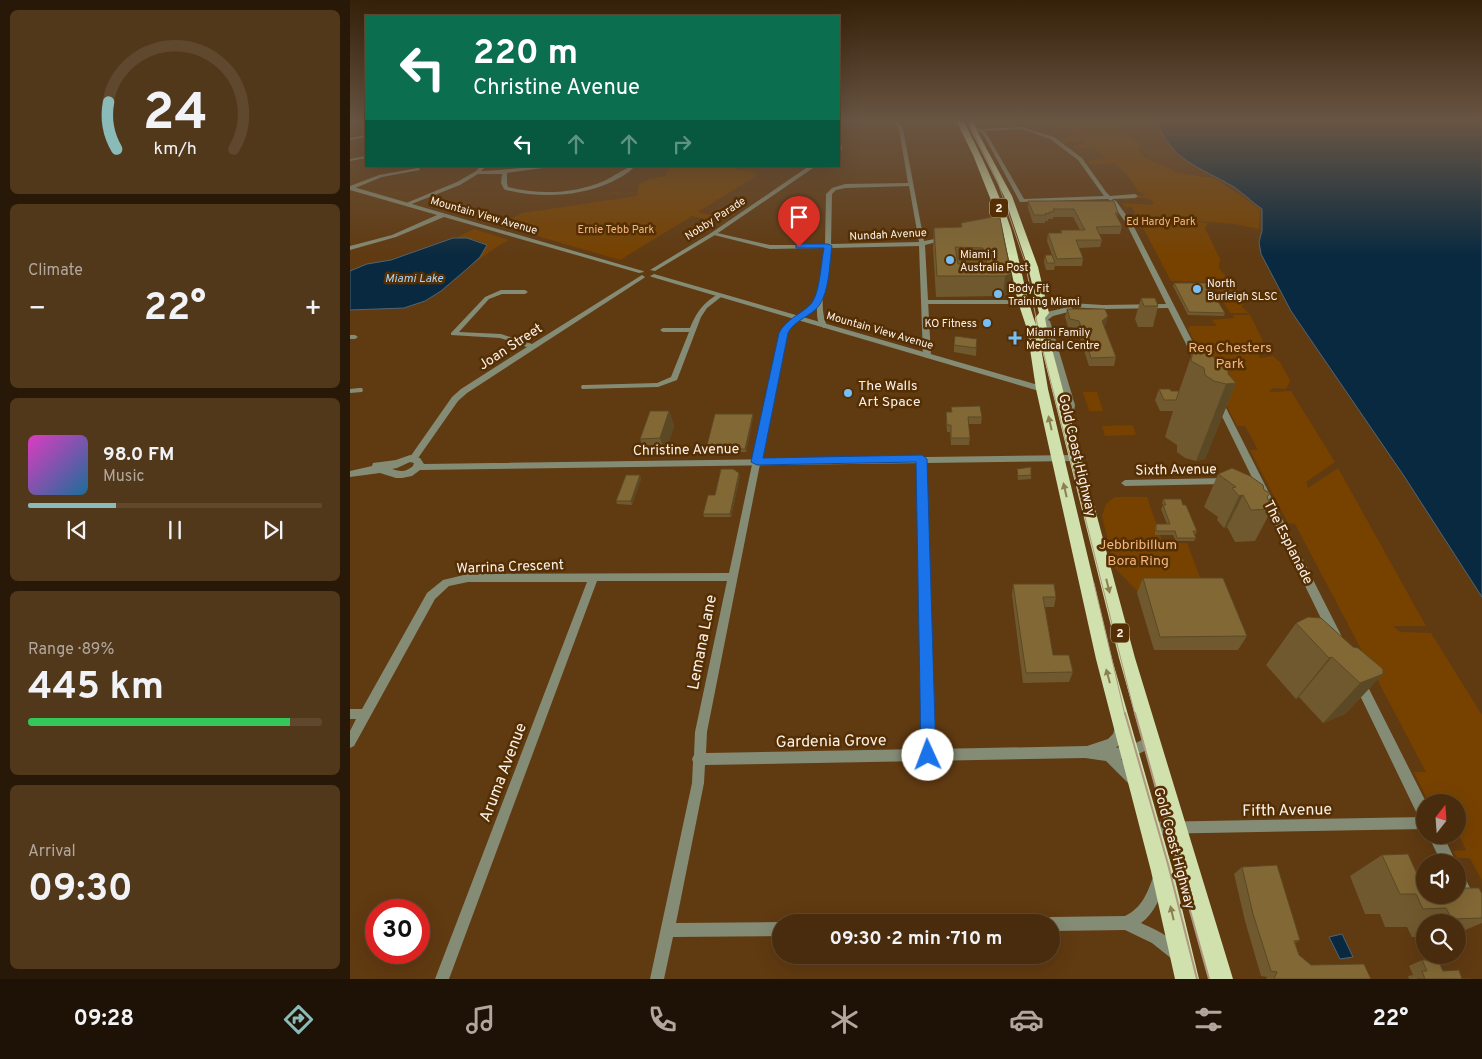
<!DOCTYPE html>
<meta charset="utf-8">
<style>
:root{--surface:#482c0d;--page:#52381b;--text:#f1f3f6;--muted:#b1a79d;--line:#60482e;--accent:#8bbbb9}
body{margin:0;font-family:Overpass,sans-serif;background:var(--page);color:var(--text);height:100vh;display:flex;flex-direction:column;font-size:19px;white-space:nowrap}
*{box-sizing:border-box;margin:0}
p{font-size:16px;color:var(--muted)}
.icon{flex:none;width:28px;height:28px;fill:none;stroke:currentColor;stroke-width:2;stroke-linecap:round;stroke-linejoin:round}
.map{position:relative;flex:1;overflow:hidden}
.sheet{display:flex;flex-direction:column;gap:10px;padding:10px;background:#281807;width:350px}
.sheet>*{flex:none}
.hud{position:absolute;left:15px;top:15px;width:475px;height:152px;border-radius:0px;box-shadow:0 5px 20px #0002,0 0 0 1px var(--line);background:#0b6e4f;color:#fff;overflow:hidden}
.needle{width:32px;rotate:17deg}
.buttons{position:absolute;left:1066px;top:794px;display:grid;gap:10px}
.buttons a{display:grid;place-items:center;width:50px;height:50px;border-radius:50%;background:var(--surface);box-shadow:0 5px 20px #0002,0 0 0 1px var(--line);font-size:25px}
.speed{position:absolute;left:15px;top:899px;display:flex;gap:10px;font-size:25px;font-weight:700;text-align:center}
.speed>*{display:grid;place-content:center;width:65px;height:65px;border-radius:50%;background:var(--surface);box-shadow:0 5px 20px #0002,0 0 0 1px var(--line);line-height:1}
.speed .limit{border:8px solid #d22;background:#fff;color:#111}
.pin{position:absolute;display:grid;place-items:center;width:42px;height:42px;color:#fff;margin:-51px -21px;border-radius:50% 50% 50% 0;rotate:-45deg;box-shadow:0 0 5px #0007}
.pin .icon{rotate:45deg}
.me{position:absolute;width:55px;margin:-28px;rotate:358deg;stroke-linejoin:round;filter:drop-shadow(0 0 4px #0008)}
.turn{display:flex;align-items:center;gap:18px;height:105px;padding:0 25px;font-size:22px}
.turn .icon{width:65px;height:65px;stroke-width:2.5}
.turn b{display:block;font-size:35px;line-height:42px}
.lanes{display:flex;align-items:center;height:48px;padding:0 25px;background:#0003;justify-content:center;gap:25px;direction:ltr}
.lanes .off{opacity:.35}
.big{font-size:38px;font-weight:700;line-height:1.1}
.sheet .tile{flex:1;display:flex;flex-direction:column;justify-content:center;gap:8px;min-width:0;padding:0 18px;border-radius:8px;background:var(--page)}
.sheet .dial{align-items:center;gap:0}
.dial svg{height:130px;overflow:visible;fill:none;stroke:var(--line);stroke-width:7;stroke-linecap:round;text-anchor:middle}
.dial text{fill:var(--text);stroke:none}
.song{display:flex;align-items:center;gap:15px}
.cover{width:60px;height:60px;border-radius:8px;background:linear-gradient(135deg,hsl(310 70% 55%),hsl(200 70% 35%))}
.played{height:5px;border-radius:2px;background:linear-gradient(90deg,var(--accent) 30%,var(--line) 30%)}
.keys{display:flex;justify-content:space-around;direction:ltr}
.heat{display:flex;justify-content:space-between;align-items:center;font-size:28px;direction:ltr}
.charge{height:8px;border-radius:4px;background:linear-gradient(90deg,#34c759 89%,var(--line) 0)}
.trip{position:absolute;left:422px;top:914px;width:288px;height:50px;border-radius:25px;background:var(--surface);box-shadow:0 5px 20px #0002,0 0 0 1px var(--line);font-weight:700;line-height:50px;text-align:center}
.dock{display:flex;height:80px;justify-content:space-around;align-items:center;background:#1d1205;color:var(--muted)}
.dock .icon{width:35px;height:35px}
.dock .on{color:var(--accent)}
.dock b{font-size:22px;color:var(--text)}
main{display:flex;flex:1;min-height:0}
.map>svg:first-child{display:block}
.green{fill:#774200}
.water{fill:#082940;stroke:#516573}
.lines{fill:none;stroke-linecap:round;stroke-linejoin:round}
.minor{fill:#858c75;fill-rule:evenodd}
.tertiary{fill:#858c75;fill-rule:evenodd}
.trunk{fill:#d0e1ad;fill-rule:evenodd}
.tram-far1{stroke:#af987f;stroke-width:1}
.tram{stroke:#af987f;stroke-width:2}
.wall{fill:#70592e}
.shaded-wall{fill:#5b4925}
.building{fill:#826835;stroke:#5b4925;fill-rule:evenodd}
.oneway{fill:#8c7f50}
.route{fill:#1a73e8;stroke:#114b97}
.poi-dot{fill:#76c0f7;stroke:#552f04;stroke-width:2}
.labels{text-anchor:middle;stroke-width:5;stroke-linejoin:round;paint-order:stroke}
.far-street-label{font-size:11px;fill:#fbf1e9;stroke:#552f04}
.far-park-label{font-size:11px;fill:#f4b57e;stroke:#552f04}
.far-poi-label{font-size:11px;fill:#fbf1e9;stroke:#552f04;text-anchor:start}
.shield{fill:#552f04;stroke:#c9b7a4;stroke-width:1}
.shield-label{font-size:12px;font-weight:bold;fill:#fbf1e9}
.far-water-label{font-size:12px;font-style:italic;fill:#a8d5f8;stroke:#552f04}
.street-label{font-size:14px;fill:#fbf1e9;stroke:#552f04}
.park-label{font-size:14px;fill:#f4b57e;stroke:#552f04}
.poi-label{font-size:14px;fill:#fbf1e9;stroke:#552f04;text-anchor:start}
.near-street-label{font-size:16px;fill:#fbf1e9;stroke:#552f04}
</style>
<main>
<section class="sheet">
<div class="tile dial"><svg viewBox="0 0 100 80">
<path d="M14 69A42 42 0 1 1 86 69"/>
<path d="M14 69A42 42 0 0 1 9 40" stroke="#8bbbb9"/>
<text x="50" y="56" font-size="32" font-weight="700">24</text>
<text x="50" y="72" font-size="11">km/h</text>
</svg></div>
<div class="tile"><p>Climate</p>
<div class="heat"><a>−</a><b class="big">22°</b><a>+</a></div>
</div>
<div class="tile">
<div class="song"><i class="cover"></i><div><b>98.0 FM</b><p>Music</p></div></div>
<div class="played"></div>
<div class="keys"><svg class="icon" aria-label="previous" viewBox="0 0 24 24"><path d="M18 5L8 12l10 7zM5 5v14"/></svg><svg class="icon" aria-label="pause" viewBox="0 0 24 24"><path d="M8 5v14M16 5v14"/></svg><svg class="icon" aria-label="next" viewBox="0 0 24 24"><path d="M6 5l10 7-10 7zM19 5v14"/></svg></div>
</div>
<div class="tile"><p>Range · 89%</p><b class="big">445 km</b><div class="charge"></div></div>
<div class="tile"><p>Arrival</p><b class="big">09:30</b></div>
</section>
<div class="map">
<svg width="1132" height="979" viewBox="0 0 1132 979">
<rect width="100%" height="100%" fill="#603a11"/>
<!-- green -->
<g class="green">
<path d="M690 120H767L774 133 790 144 788 151 795 158 821 169 825 173 864 178 910 209 909 229 885 224 835 220 858 223 855 228 870 259 869 268 884 286H869L855 282 821 281 782 207H775L773 203 802 205 804 202C797 196 788 198 779 199L778 200 767 198 795 195 789 192 779 177 764 163 740 165 737 161 756 158 742 147 727 149 723 146 737 143 728 137 732 140 714 143 710 139 727 136Z"/>
<polygon points="320,166 373,166 409,174 348,212 372,218 367,222 342,216 270,260 149,225 172,213 287,196 289,184 299,179 315,176"/>
<polygon points="124,229 159,240 146,247 118,268 130,257 137,245 126,240 107,237"/>
<polygon points="866,289 886,289 893,304 892,307 899,313 880,313"/>
<polygon points="883,315 900,315 914,343 902,343 909,356 910,358 923,356 930,362 940,381 936,389 923,388 919,392 941,391 985,462 956,482 958,488 988,468 1076,626 1043,626 1050,632 1081,633 1132,715 1132,881 1120,858 1107,858 1103,851 1116,850 1108,833 1108,802 1091,802 1089,797 1076,797 1064,772 1076,772 945,524 938,523 900,450 908,450 895,426 887,426 838,329 840,326 867,326 862,320 884,318"/>
<polygon points="733,392 747,392 753,411 739,411"/>
<polygon points="783,425 786,435 755,436 752,426"/>
<polygon points="766,497 797,497 813,543 837,543 855,591 788,592 764,567 752,516 756,504 762,499"/>
</g>
<!-- water -->
<g class="water">
<path d="M806 120H1132V597L1054 476 941 311 911 254 909 242 912 231V209C902 202 894 194 884 187 850 167 821 161 806 120Z"/>
<polygon points="103,238 117,238 137,245 130,257 118,268 91,291 75,301 54,308 0,310 0,271 17,264 41,260"/>
<polygon points="992,934 1003,957 990,959 979,937"/>
</g>
<g class="lines">
<!-- minor -->
<g class="minor">
<polygon points="504,120 518,120 489,125 489,123"/>
<path d="M541 120H546L553 129 574 241 595 237 598 239 575 245 581 356 577 358 573 356 569 246 480 248C477 271 467 305 477 326L474 328C466 324 467 314 467 306L443 324 436 333 357 732 356 753 572 749 568 459 572 456 576 459 584 749 737 746 758 739 763 734 766 724 770 722 774 724C778 734 773 741 766 748L781 745 801 736 805 738 807 742 805 746 782 757 771 759 786 775 788 779 786 783 782 785 778 783 756 761 735 758 355 765 354 783 326 923 431 922H432L431 936 323 937 314 979H300L342 783 343 762 342 759 344 755 345 732 377 581H247L99 979H85L237 582H118L99 586 85 599 4 746 0 748V731L6 719H0V709H12L77 593 93 580 118 574 379 573 430 333C438 318 453 314 464 301 469 295 472 258 474 248L420 249 360 234 363 232 420 245H475L476 194 482 188 495 184 558 183 549 129ZM559 186 569 242 481 244 482 194 486 190 495 188Z"/>
<path d="M623 126 633 130 635 129 671 127 704 137 732 158 756 192 760 196 785 194 788 196 785 198 763 199 761 201 758 199 670 202 633 134 621 128ZM671 129 700 139 728 160 754 196 674 199 635 131Z"/>
<polygon points="16,135 16,137 0,140 0,138"/>
<polygon points="16,156 16,158 0,161 0,159"/>
<path d="M131 166H136L131 171C157 170 182 166 208 166L157 173V183L158 187C190 195 223 194 254 181 263 177 277 166 285 166 278 174 268 179 259 183 226 197 191 198 156 190L154 189 151 183 152 174H128L110 185 59 205 54 204 107 182 126 171Z"/>
<polygon points="68,168 70,169 70,170 32,177 0,190 0,186 29,175"/>
<polygon points="292,275 295,277 294,278 117,393 108,401 66,461 60,461 59,459 60,457 102,397 111,389 177,347 150,338 101,335 101,333 135,297 151,290 175,290 178,292 175,294 152,294 139,299 109,332 151,334 182,344"/>
<path d="M369 294 372 296 371 297 357 308 351 317 327 380 308 387 232 389 231 387 232 385H235L307 383 321 377 339 332H313L310 330 313 328H340C346 313 354 301 369 294Z"/>
<path d="M690 316 700 321 725 405C724 412 723 420 715 423L711 420 716 414 717 405 694 322 687 318Z"/>
<polygon points="0,335 5,335 8,337 5,339 0,339"/>
<polygon points="9,388 12,388 13,390 12,392 0,393 0,389"/>
<polygon points="875,478 879,481 875,484 775,486 771,483 775,480"/>
<polygon points="1075,817 1075,829 800,834 795,833 794,828 795,823 800,822"/>
<path d="M809 873 814 875 816 880C811 896 805 913 791 923 804 929 828 939 834 954L832 959 827 961 822 959 802 943 775 930 701 931V922H695L696 919 701 917 775 916C793 907 797 893 804 875Z"/>
</g>
<!-- tertiary -->
<g class="tertiary">
<polygon points="489,144 492,146 492,150 489,152"/>
<polygon points="459,166 466,166 365,235 305,271 300,270 361,233"/>
<polygon points="0,186 293,271 294,272 289,273 94,217 46,237 0,250 0,246 42,235 87,215 0,190"/>
<polygon points="764,200 766,201 782,223 853,362 852,364 849,364 845,362 818,308 753,309 721,307 723,309 722,311 703,316 691,325 687,323 697,312 718,307 673,304 575,304 571,302 575,300 673,300 753,305 816,304 776,223 761,202"/>
<polygon points="304,274 695,387 696,389 692,392 689,391 302,277 300,276"/>
<polygon points="869,399 873,402 991,635 993,639 991,643 987,644 983,643 865,402"/>
<path d="M60 455 70 458 74 464 725 455 730 458 725 461 70 470 62 476 52 478H46L30 473 0 477V471L22 466 23 463 46 460ZM60 462 64 463 63 466C56 472 51 472 42 469L47 468Z"/>
<polygon points="1009,675 1013,677 1076,802 1075,802 1075,822 1070,820 1003,681 1005,677"/>
<polygon points="1078,835 1093,835 1106,862 1091,862"/>
<polygon points="1108,871 1113,874 1125,898 1123,904 1117,906 1111,904 1107,895"/>
</g>
<!-- trunk -->
<path class="trunk" d="M606 120H613C631 155 649 192 661 229 670 261 675 294 686 325L685 318 689 313 678 267 654 196 620 129 618 120H624L626 129 662 196 688 267 699 313 695 318 698 334 785 658 883 979H859L769 658 690 342 698 389 762 659 823 871 849 979H825L801 871 746 659 686 389 677 329 668 302 652 228 623 155Z"/>
<!-- tram-far1 -->
<g class="tram-far1">
<polyline points="617,120 648,183 675,262 691,343 785,715"/>
<polyline points="744,583 775,715"/>
</g>
<!-- tram -->
<g class="tram">
<polyline points="775,713 818,864 847,979"/>
<polyline points="785,713 859,979"/>
</g>
</g>
<!-- wall -->
<g class="wall">
<polygon points="678,201 768,213 767,217 772,226 770,234 749,234 752,240 750,247 729,248 733,258 732,266 705,266 705,265 704,270 696,270 694,262 695,255 702,255 697,241 698,233 710,233 711,230 730,230 723,217 703,217 703,219 698,219 698,221 695,221 695,223 683,223 678,208"/>
<polygon points="611,223 661,274 659,294 653,296 586,297 583,247 584,228 611,227"/>
<polygon points="824,283 875,313 874,316 838,315 823,286"/>
<polygon points="791,298 808,306 803,327 788,327 785,319"/>
<polygon points="717,309 756,324 754,326 766,357 764,366 739,366 727,329 718,327 715,317"/>
<polygon points="627,339 626,356 604,352 604,345"/>
<polygon points="843,351 878,374 886,383 855,459 846,461 835,458 827,452 827,445 815,437 823,411 810,411 805,400 809,389 821,391 829,391"/>
<polygon points="601,407 632,417 631,424 618,424 620,438 619,445 601,445 600,432 597,432 596,420 596,412 601,412"/>
<polygon points="319,411 324,426 315,453 295,453 290,439"/>
<polygon points="403,414 403,418 396,452 357,453 356,449"/>
<polygon points="667,469 681,475 681,479 668,480 667,472"/>
<polygon points="868,474 914,490 922,509 905,541 885,542 877,527 874,528 867,520 868,517 854,507"/>
<polygon points="290,475 291,479 282,505 267,504 266,501"/>
<polygon points="390,476 381,517 354,517 353,514 365,495"/>
<polygon points="813,499 847,531 845,535 846,538 844,541 826,541 823,535 805,535 805,528 806,524 817,524 811,509 813,505 812,503"/>
<polygon points="793,578 897,636 888,650 804,650 787,593"/>
<polygon points="663,584 706,597 704,607 695,607 703,655 723,672 719,682 673,683 662,595"/>
<polygon points="946,623 1033,674 995,714 973,723 949,697 946,699 916,665"/>
<polygon points="1032,855 1069,878 1075,895 1132,894 1132,923 1108,933 1108,922 1075,922 1075,937 1062,937 1057,927 1035,927 1030,914 1015,914 1000,876"/>
<polygon points="892,867 950,940 945,943 949,955 961,965 1021,979 916,979 917,977 911,976 895,921 884,874"/>
<polygon points="1072,960 1093,971 1112,979 1120,979 1059,979 1058,976 1063,975 1059,966"/>
</g>
<!-- shaded-wall -->
<g class="shaded-wall">
<polygon points="661,274 659,294 653,296 655,276"/>
<polygon points="758,316 756,324 751,329 752,321"/>
<polygon points="886,383 855,459 846,461 876,384"/>
<polygon points="319,411 324,426 315,453 310,438"/>
<polygon points="403,414 403,418 396,452 395,449"/>
<polygon points="389,473 390,476 381,517 380,514"/>
<polygon points="290,475 291,479 282,505 281,501"/>
<polygon points="893,495 877,527 874,528 889,496"/>
<polygon points="982,657 949,697 946,699 979,658"/>
<polygon points="1033,674 995,714 973,723 1010,683"/>
</g>
<!-- building -->
<g class="building">
<polygon points="678,201 764,201 768,213 765,213 772,226 746,227 752,240 726,240 733,258 707,259 698,233 712,233 711,230 735,230 724,209 703,209 704,212 699,212 699,214 695,213 696,215 684,215"/>
<path d="M642 217 650 218 661 274 655 276H587L584 228 612 227 611 223ZM605 247 633 248 637 264H608Z"/>
<polygon points="695,255 702,255 705,263 697,263"/>
<polygon points="824,283 857,283 875,313 839,312"/>
<polygon points="791,298 805,298 808,306 794,306"/>
<polygon points="717,309 755,309 758,316 752,321 766,357 741,358 729,321 720,319"/>
<polygon points="605,336 627,339 626,348 604,345"/>
<polygon points="843,351 852,351 871,361 878,367 878,374 886,383 876,384 864,381 855,375 854,368 841,361"/>
<polygon points="809,389 820,389 821,391 829,391 826,400 814,400"/>
<polygon points="630,406 632,417 618,417 620,438 601,438 601,425 597,425 596,412 602,412 601,407"/>
<polygon points="300,411 319,411 310,438 290,439"/>
<polygon points="365,414 403,414 395,449 356,449"/>
<polygon points="681,467 681,475 668,476 667,469"/>
<polygon points="882,468 900,476 913,485 914,490 920,493 917,497 922,509 901,510 893,495 889,496 882,488 886,487 868,474"/>
<polygon points="371,469 383,469 389,473 380,514 353,514 358,495 365,495"/>
<polygon points="276,475 290,475 281,501 266,501"/>
<polygon points="813,499 831,499 833,505 836,505 847,531 843,531 846,538 827,538 825,531 806,531 806,524 820,524 813,505 816,505"/>
<polygon points="793,578 873,578 897,636 810,637"/>
<polygon points="663,584 704,584 706,597 693,597 703,655 719,655 723,672 676,673"/>
<polygon points="958,617 971,618 1003,647 1008,648 1033,669 1033,674 1010,683 982,657 979,658 946,623"/>
<polygon points="1058,854 1069,878 1075,877 1075,895 1108,895 1108,888 1129,888 1132,894 1132,918 1102,919 1096,908 1073,909 1066,894 1050,894 1032,855"/>
<polygon points="927,865 950,940 944,941 949,955 961,965 1014,964 1021,979 924,979 927,972 921,971 903,914 892,867"/>
<polygon points="1072,960 1088,960 1093,971 1109,970 1112,979 1120,979 1067,979 1075,979 1072,971 1077,971"/>
</g>
<!-- one-way arrows -->
<defs><path id="oneway-solid" d="M-6-.8H1V-3.2L6.5 0L1 3.2V.8H-6Z" transform="scale(1.25)"/></defs>
<g class="oneway">
<use href="#oneway-solid" transform="translate(700 423) rotate(-103)"/>
<use href="#oneway-solid" transform="translate(715 490) rotate(-103)"/>
<use href="#oneway-solid" transform="translate(758 586) rotate(76)"/>
<use href="#oneway-solid" transform="translate(758 676) rotate(-105)"/>
<use href="#oneway-solid" transform="translate(822 913) rotate(-103)"/>
</g>
<!-- sky -->
<linearGradient id="sky" x2="0" y2="1"><stop stop-color="#352009"/><stop offset="0.47" stop-color="#695543"/><stop offset="1" stop-color="#695543" stop-opacity="0"/></linearGradient>
<rect width="1132" height="257" fill="url(#sky)"/>
<!-- route -->
<path class="route" d="M449 244H478L482 246C479 265 480 296 465 310 456 318 443 322 438 333L413 458 572 455 577 459 586 755 584 760 578 763 573 760 571 755 566 462 407 465 401 462 429 333C436 319 450 315 460 305 470 295 471 263 474 248H446V245Z"/>
<!-- markers -->
<g class="poi-dot">
<circle cx="600" cy="260" r="5"/>
<circle cx="847" cy="289" r="5"/>
<circle cx="648" cy="294" r="5"/>
<circle cx="637" cy="323" r="5"/>
<path d="M662.5 330.5h5v5h5v5h-5v5h-5v-5h-5v-5h5z"/>
<circle cx="498" cy="393" r="5"/>
</g>
<g class="labels">
<!-- far-street labels -->
<g class="far-street-label">
<text transform="translate(134 215) rotate(16)" y="4">Mountain View Avenue</text>
<text transform="translate(365 218) rotate(-33)" y="4">Nobby Parade</text>
<text transform="translate(538 234) rotate(-3)" y="4">Nundah Avenue</text>
<text transform="translate(530 330) rotate(16)" y="4">Mountain View Avenue</text>
</g>
<!-- far-park labels -->
<g class="far-park-label">
<text x="811" y="225">Ed Hardy Park</text>
<text x="266" y="233">Ernie Tebb Park</text>
</g>
<!-- far-poi labels -->
<g class="far-poi-label">
<text x="610" y="258">Miami 1<tspan x="610" dy="13">Australia Post</tspan></text>
<text x="857" y="287">North<tspan x="857" dy="13">Burleigh SLSC</tspan></text>
<text x="658" y="292">Body Fit<tspan x="658" dy="13">Training Miami</tspan></text>
<text x="627" y="327" text-anchor="end">KO Fitness</text>
<text x="676" y="336">Miami Family<tspan x="676" dy="13">Medical Centre</tspan></text>
</g>
<!-- shield labels -->
<g class="shield">
<rect x="640" y="198.5" width="18" height="19" rx="4"/>
<rect x="761" y="623.5" width="18" height="19" rx="4"/>
</g>
<g class="shield-label">
<text x="649" y="212">2</text>
<text x="770" y="637">2</text>
</g>
<!-- far-water labels -->
<g class="far-water-label">
<text x="64" y="282">Miami Lake</text>
</g>
<!-- street labels -->
<g class="street-label">
<text transform="translate(160 346) rotate(-33)" y="5">Joan Street</text>
<text transform="translate(336 449) rotate(-1)" y="5">Christine Avenue</text>
<text transform="translate(728 455) rotate(77)" y="5">Gold Coast Highway</text>
<text transform="translate(826 469) rotate(-1)" y="5">Sixth Avenue</text>
<text transform="translate(939 542) rotate(63)" y="5">The Esplanade</text>
<text transform="translate(160 566) rotate(-2)" y="5">Warrina Crescent</text>
<text transform="translate(825 848) rotate(75)" y="5">Gold Coast Highway</text>
</g>
<!-- park labels -->
<g class="park-label">
<text x="880" y="352">Reg Chesters<tspan x="880" dy="16">Park</tspan></text>
<text x="788" y="549">Jebbribillum<tspan x="788" dy="16">Bora Ring</tspan></text>
</g>
<!-- poi labels -->
<g class="poi-label">
<text x="508" y="390">The Walls<tspan x="508" dy="16">Art Space</tspan></text>
</g>
<!-- near-street labels -->
<g class="near-street-label">
<text transform="translate(351 642) rotate(-79)" y="6">Lemana Lane</text>
<text transform="translate(481 740) rotate(-1)" y="6">Gardenia Grove</text>
<text transform="translate(152 772) rotate(-69)" y="6">Aruma Avenue</text>
<text transform="translate(937 809) rotate(-1)" y="6">Fifth Avenue</text>
</g>
</g>
</svg>
<div class="buttons">
<a><svg class="needle" viewBox="-14 -14 28 28"><path d="M0-13l5 13h-10z" fill="#e53935"/><path d="M0 13l5-13h-10z" fill="#b1a79d"/></svg></a>
<a><svg class="icon" aria-label="sound" viewBox="0 0 24 24"><path d="M4 9h4l5-4v14l-5-4H4zM17 9q2 3 0 6"/></svg></a>
<a><svg class="icon" aria-label="search" viewBox="0 0 24 24"><circle cx="10" cy="10" r="6"/><path d="M15 15l6 6"/></svg></a>
</div>
<div class="speed"><div class="limit">30</div></div>
<div class="pin" style="left:449px;top:247px;background:#d93025"><svg class="icon" aria-label="arrive" viewBox="0 0 24 24"><path d="M6 21V4h12l-3 4 3 4H6"/></svg></div>
<svg class="me" style="left:578px;top:755px" viewBox="-20 -20 40 40"><circle r="19" fill="#fff"/><path d="M0-13L10 11 0 6-10 11z" fill="#1a73e8"/></svg>
<div class="trip">09:30 · 2 min · 710 m</div>
<div class="hud">
<div class="turn"><svg class="icon" aria-label="left" viewBox="0 0 24 24"><path d="M17 20v-9H6M10 6l-5 5 5 5"/></svg><div><b>220 m</b>Christine Avenue</div></div>
<div class="lanes"><svg class="icon" aria-label="left" viewBox="0 0 24 24"><path d="M17 20v-9H6M10 6l-5 5 5 5"/></svg><svg class="icon off" aria-label="ahead" viewBox="0 0 24 24"><path d="M12 20V5M6 11l6-6 6 6"/></svg><svg class="icon off" aria-label="ahead" viewBox="0 0 24 24"><path d="M12 20V5M6 11l6-6 6 6"/></svg><svg class="icon off" aria-label="right" viewBox="0 0 24 24"><path d="M7 20v-9h11M14 6l5 5-5 5"/></svg></div>
</div>
</div>
</main>
<nav class="dock">
<b>09:28</b>
<svg class="icon on" aria-label="directions" viewBox="0 0 24 24"><path d="M12 3l9 9-9 9-9-9zM9 14v-3h6M13 9l2 2-2 2"/></svg>
<svg class="icon" aria-label="music" viewBox="0 0 24 24"><path d="M9 18V5l10-2v13"/><circle cx="6" cy="18" r="3"/><circle cx="16" cy="16" r="3"/></svg>
<svg class="icon" aria-label="phone" viewBox="0 0 24 24"><path d="M5 4h4l2 5-3 2q2 4 5 5l2-3 5 2v4C11 20 4 13 5 4z"/></svg>
<svg class="icon" aria-label="climate" viewBox="0 0 24 24"><path d="M12 3v18M4 7l16 10M4 17L20 7"/></svg>
<svg class="icon" aria-label="car" viewBox="0 0 24 24"><path d="M5 17H2v-5l4-1 3-4h7l3 4 3 1v5h-3M9 17h6M6 11h13"/><circle cx="7" cy="17" r="2"/><circle cx="17" cy="17" r="2"/></svg>
<svg class="icon" aria-label="filters" viewBox="0 0 24 24"><path d="M4 7h16M4 17h16"/><circle cx="9" cy="7" r="2"/><circle cx="15" cy="17" r="2"/></svg>
<b>22°</b>
</nav>
